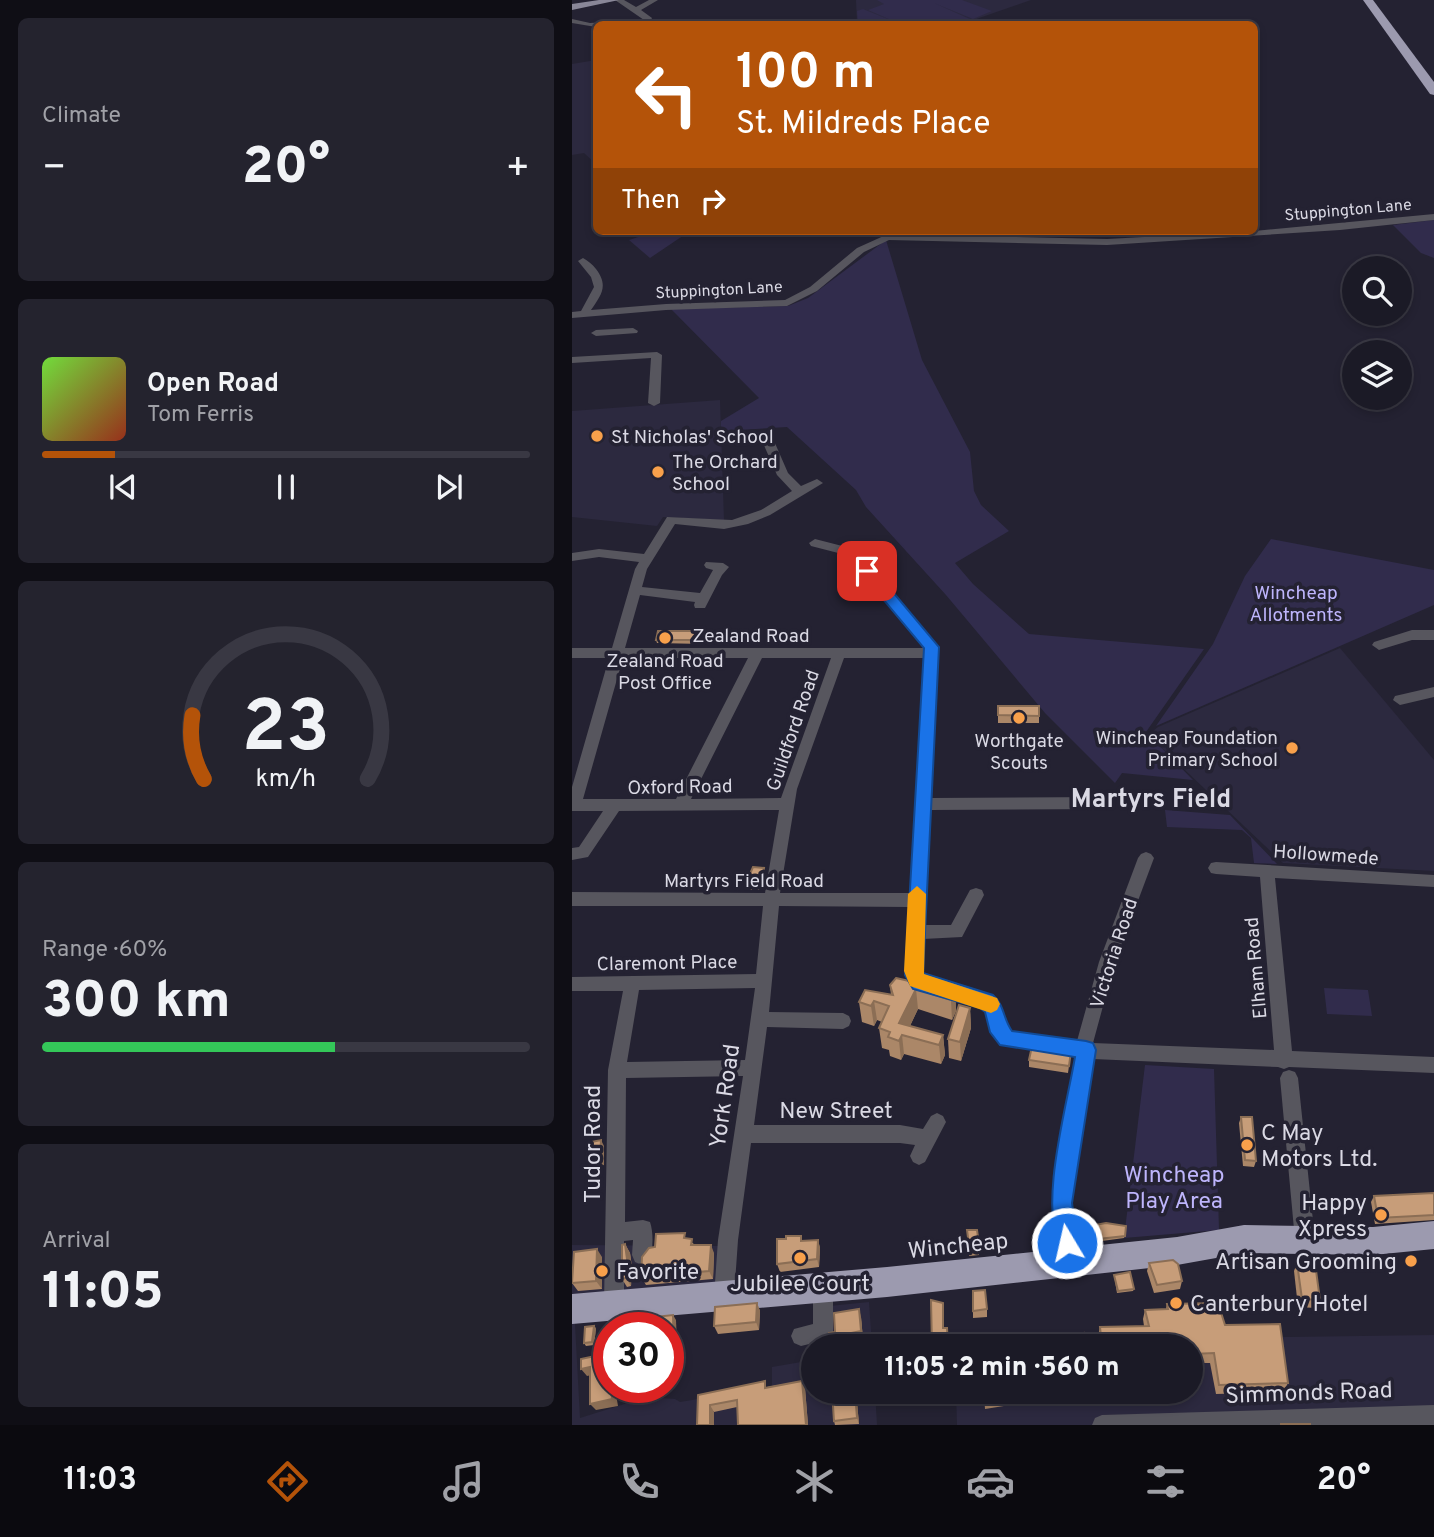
<!DOCTYPE html>
<meta charset="utf-8">
<style>
:root{--surface:#1b1a26;--page:#24232e;--text:#f1f3f6;--muted:#a0a1a7;--line:#393843;--accent:#b45309}
body{margin:0;font-family:Overpass,sans-serif;background:var(--page);color:var(--text);height:100vh;display:flex;flex-direction:column;font-size:26px;white-space:nowrap}
*{box-sizing:border-box;margin:0}
p{font-size:23px;color:var(--muted)}
.icon{flex:none;width:38px;height:38px;fill:none;stroke:currentColor;stroke-width:2;stroke-linecap:round;stroke-linejoin:round}
.map{position:relative;flex:1;overflow:hidden}
.panel{display:flex;flex-direction:column;gap:18px;padding:18px;background:#0f0e15;width:572px}
.panel>*{flex:none}
.hud{position:absolute;left:21px;top:21px;width:665px;height:214px;border-radius:10px;box-shadow:0 4px 10px #0003,0 0 0 2px var(--line);background:#b45309;color:#fff;overflow:hidden}
.fabs{position:absolute;left:770px;top:256px;display:grid;gap:14px}
.fabs a{display:grid;place-items:center;width:70px;height:70px;border-radius:50%;background:var(--surface);box-shadow:0 4px 10px #0003,0 0 0 2px var(--line);font-size:35px}
.speed{position:absolute;left:21px;top:1312px;display:flex;gap:14px;font-size:35px;font-weight:700;text-align:center}
.speed>*{display:grid;place-content:center;width:91px;height:91px;border-radius:50%;background:var(--surface);box-shadow:0 4px 10px #0003,0 0 0 2px var(--line);line-height:1}
.speed .limit{border:10px solid #d22;background:#fff;color:#111}
.pin{position:absolute;display:grid;place-items:center;width:60px;height:60px;color:#fff;margin:-30px;border-radius:14px;box-shadow:0 4px 10px #0006}
.me{position:absolute;width:77px;margin:-38px;rotate:351deg;stroke-linejoin:round;filter:drop-shadow(0 0 5px #0008)}
.turn{display:flex;align-items:center;gap:24px;height:147px;padding:0 28px;font-size:32px}
.turn .icon{width:91px;height:91px;stroke-width:2.5}
.turn b{display:block;font-size:49px;line-height:60px}
.then{display:flex;align-items:center;height:66px;padding:0 28px;background:#0003;gap:14px;font-size:26px}
.big{font-size:52px;font-weight:800;line-height:1.1}
.panel .card{flex:1;display:flex;flex-direction:column;justify-content:center;gap:10px;min-width:0;padding:0 24px;border-radius:10px;background:var(--page)}
.panel .dial{align-items:center;gap:0}
.dial svg{height:182px;overflow:visible;fill:none;stroke:var(--line);stroke-width:7;stroke-linecap:round;text-anchor:middle}
.dial text{fill:var(--text);stroke:none}
.song{display:flex;align-items:center;gap:21px}
.cover{width:84px;height:84px;border-radius:10px;background:linear-gradient(135deg,hsl(100 70% 55%),hsl(10 70% 35%))}
.played{height:7px;border-radius:4px;background:linear-gradient(90deg,var(--accent) 15%,var(--line) 15%)}
.keys{display:flex;justify-content:space-around;direction:ltr}
.heat{display:flex;justify-content:space-between;align-items:center;font-size:38px;direction:ltr}
.charge{height:10px;border-radius:5px;background:linear-gradient(90deg,#34c759 60%,var(--line) 0)}
.trip{position:absolute;left:229px;top:1334px;width:402px;height:70px;border-radius:35px;background:var(--surface);box-shadow:0 4px 10px #0003,0 0 0 2px var(--line);font-weight:800;line-height:70px;text-align:center}
.menu{display:flex;height:112px;justify-content:space-around;align-items:center;background:#0b0a0f;color:var(--muted)}
.menu .icon{width:49px;height:49px}
.menu .current{color:var(--accent)}
.menu b{font-size:32px;color:var(--text)}
main{display:flex;flex:1;min-height:0}
.map>svg:first-child{display:block}
.built{fill:#2c293f}
.green{fill:#312c4c}
.lines{fill:none;stroke-linecap:round;stroke-linejoin:round}
.minor{fill:#57565e;fill-rule:evenodd}
.major{fill:#898798;fill-rule:evenodd}
.highway{fill:#9c9aaf;fill-rule:evenodd}
.wall{fill:#ab8768}
.shaded-wall{fill:#8b6e55}
.building{fill:#c79d79;stroke:#8b6e55;stroke-width:2}
.route{fill:#1a73e8;stroke:#114b97;stroke-width:2}
.slow{fill:#f59e0b}
.poi-dot{fill:#f8a04b;stroke:#242232;stroke-width:2.5}
.labels{text-anchor:middle;stroke-width:7;stroke-linejoin:round;paint-order:stroke}
.far-street-label{font-size:16px;fill:#dad9e4;stroke:#242232}
.poi-label{font-size:19px;fill:#dad9e4;stroke:#242232;text-anchor:start}
.park-label{font-size:19px;fill:#beb5fc;stroke:#242232}
.street-label{font-size:19px;fill:#dad9e4;stroke:#242232}
.near-street-label{font-size:23px;fill:#dad9e4;stroke:#242232}
.near-poi-label{font-size:23px;fill:#dad9e4;stroke:#242232;text-anchor:start}
.near-park-label{font-size:23px;fill:#beb5fc;stroke:#242232}
.district-label{font-size:26px;font-weight:bold;fill:#dad9e4;stroke:#242232}
</style>
<main>
<section class="panel">
<div class="card"><p>Climate</p>
<div class="heat"><a>−</a><b class="big">20°</b><a>+</a></div>
</div>
<div class="card">
<div class="song"><i class="cover"></i><div><b>Open Road</b><p>Tom Ferris</p></div></div>
<div class="played"></div>
<div class="keys"><svg class="icon" aria-label="previous" viewBox="0 0 24 24"><path d="M18 5L8 12l10 7zM5 5v14"/></svg><svg class="icon" aria-label="pause" viewBox="0 0 24 24"><path d="M8 5v14M16 5v14"/></svg><svg class="icon" aria-label="next" viewBox="0 0 24 24"><path d="M6 5l10 7-10 7zM19 5v14"/></svg></div>
</div>
<div class="card dial"><svg viewBox="0 0 100 80">
<path d="M14 69A42 42 0 1 1 86 69"/>
<path d="M14 69A42 42 0 0 1 9 41" stroke="#b45309"/>
<text x="50" y="56" font-size="32" font-weight="700">23</text>
<text x="50" y="72" font-size="11">km/h</text>
</svg></div>
<div class="card"><p>Range · 60%</p><b class="big">300 km</b><div class="charge"></div></div>
<div class="card"><p>Arrival</p><b class="big">11:05</b></div>
</section>
<div class="map">
<svg width="862" height="1425" viewBox="0 0 862 1425">
<rect width="100%" height="100%" fill="#242232"/>
<!-- built -->
<g class="built">
<polygon points="284,0 459,0 390,24 285,24"/>
<polygon points="24,60 24,164 12,153 0,155 0,64"/>
<polygon points="148,400 152,520 91,517 85,526 0,517 0,411"/>
<polygon points="768,648 862,760 862,871 711,863 576,735 586,727"/>
<polygon points="0,1245 152,1246 149,1284 3,1324 8,1418 75,1397 103,1399 108,1402 200,1387 200,1367 241,1360 242,1391 303,1391 305,1425 0,1425"/>
<polygon points="297,1302 300,1346 260,1346 257,1306"/>
<polygon points="862,1335 862,1425 385,1425 384,1391 620,1391 620,1346 497,1346 514,1340"/>
</g>
<!-- green -->
<g class="green">
<polygon points="305,0 390,0 420,11 401,19 362,3 400,20 388,24 286,24 285,11 291,9 328,24 296,10 312,4"/>
<polygon points="862,220 862,258 849,253 821,225"/>
<polygon points="85,231 118,231 78,258 57,240"/>
<polygon points="314,240 350,360 398,452 402,491 409,505 437,531 383,563 401,584 457,634 632,649 574,732 621,780 550,773 543,783 473,713 374,595 294,507 284,490 215,427 149,431 149,421 187,398 99,309 216,306 236,298"/>
<polygon points="699,539 862,570 862,605 584,726 641,644 673,576"/>
<polygon points="593,810 658,815 705,864 682,863 679,838 670,830 595,827"/>
<polygon points="752,988 796,990 800,1016 755,1014"/>
<polygon points="573,1065 642,1069 647,1230 552,1238"/>
</g>
<g class="lines">
<!-- minor -->
<g class="minor">
<polygon points="43,0 52,0 64,7 77,0 86,0 69,10 80,18 77,24 24,24 24,27 0,23 0,19 18,23 72,20"/>
<path d="M862 214V220L768 230 535 245 317 240 292 252 245 291 215 306 94 310 0 318V312L9 311 22 287 19 277 6 261 11 258C16 261 20 264 24 269 37 286 29 295 19 310L94 304 213 300 238 287 285 248 316 234 535 239 682 231Z"/>
<polygon points="61,328 66,331 65,333 24,336 19,333 24,330"/>
<polygon points="85,352 90,355 88,403 82,406 76,403 79,358 0,363 0,357"/>
<path d="M193 431 199 434 216 473 229 486 245 479 251 483 198 515 176 524 152 529 103 524 75 569 70 587 128 593 141 570 134 568 132 565 134 562 151 563 157 567 150 575 133 608H123L122 605 123 602 68 595 53 648H353L274 555 239 546 237 543 243 539 282 549 367 647 359 798 533 797 538 799 540 803 538 807 533 809 358 810 352 925H379L398 890 404 888 410 890 412 895 390 937 351 939 349 971 353 977 420 996 427 1004 440 1032 505 1041 527 962 566 858 569 854 574 852 579 854 582 858 543 962 521 1043 702 1050 688 877 644 874 639 873 636 868 639 863 644 862 862 875V887L703 878 720 1051 862 1057V1073L717 1067 712 1069 706 1067 521 1059 498 1203 508 1263 505 1270 498 1273 491 1270 488 1263 480 1203 504 1056 429 1045 415 1014 409 1007 341 988 333 971 337 907 207 906 197 1012 271 1013 277 1016 279 1021 277 1026 271 1029 195 1027 182 1125H328L351 1129 359 1116 365 1113 371 1116 374 1122 353 1162 347 1165 341 1162 338 1156 343 1145 328 1143H179L166 1240 162 1297 159 1304 152 1307 145 1304 142 1297 146 1240 171 1076 54 1078 53 1222 71 1220 78 1222C82 1234 81 1251 77 1262L70 1265 63 1262 60 1255 61 1240 52 1241V1305L49 1312 42 1315 35 1312 32 1305 36 1070 51 991H0V977L184 974 191 906H0V892L193 893 207 810 47 811 16 857 0 860V848L7 847 31 811H0V787L37 658H0V648H40L63 569 67 562 27 557 0 561V553L27 549 72 554 95 517 160 520 189 510 220 491 205 475 187 434ZM51 658H176L104 799H11ZM190 658H259L209 798 119 799ZM272 658H353L338 893H208L225 789ZM183 988 173 1060 55 1062 67 990Z"/>
<polygon points="840,630 862,630 862,640 840,640 807,650 800,645 802,642"/>
<polygon points="862,687 862,697 828,705 821,700 823,696"/>
<polygon points="717,1070 723,1072 726,1078 743,1240 740,1247 733,1250 726,1247 723,1240 708,1078 711,1072"/>
<polygon points="251,1277 258,1280 261,1287 261,1332 258,1339 229,1346 222,1343 219,1336 222,1329 241,1324 241,1287 244,1280"/>
<polygon points="862,1405 862,1425 520,1425 523,1418 530,1415"/>
</g>
<!-- major -->
<polygon class="major" points="27,0 47,0 0,10 0,4"/>
<!-- highway -->
<g class="highway">
<polygon points="791,0 801,0 862,82 862,95 858,94"/>
<polygon points="862,1221 862,1249 801,1255 672,1253 605,1265 315,1297 0,1324 0,1294 315,1267 605,1237 672,1225 801,1227"/>
</g>
</g>
<!-- wall -->
<g class="wall">
<polygon points="133,635 131,644 85,643 84,640"/>
<rect x="426" y="706" width="41" height="17"/>
<polygon points="193,876 191,890 176,890 174,883"/>
<polygon points="318,985 383,991 384,1011 380,1020 346,1009 338,1026 371,1035 373,1055 369,1064 332,1054 329,1060 318,1056 317,1050 310,1048 307,1028 310,1022 305,1020 302,1026 290,1022 287,1002 319,995"/>
<polygon points="398,1008 399,1028 389,1061 377,1058 376,1039"/>
<polygon points="499,1051 496,1073 457,1067 457,1060"/>
<polygon points="669,1117 684,1161 682,1167 671,1166 667,1123"/>
<polygon points="862,1193 862,1220 803,1224 799,1202 802,1196"/>
<polygon points="554,1226 552,1238 508,1244 506,1228"/>
<polygon points="395,1230 407,1244 407,1255 397,1256"/>
<polygon points="116,1239 123,1245 142,1253 141,1279 74,1285 69,1277 83,1247"/>
<polygon points="246,1240 248,1248 247,1267 208,1272 205,1264 231,1241"/>
<polygon points="53,1244 58,1253 60,1267 59,1286 55,1287 50,1279"/>
<polygon points="30,1257 30,1289 6,1291 0,1283"/>
<polygon points="577,1263 610,1281 608,1289 582,1293 575,1271"/>
<polygon points="725,1263 748,1300 744,1308 726,1307 722,1271"/>
<polygon points="542,1275 562,1289 561,1291 545,1293"/>
<polygon points="401,1291 415,1309 415,1317 401,1318"/>
<polygon points="185,1303 188,1311 187,1330 146,1334 142,1326"/>
<polygon points="595,1304 653,1325 716,1383 711,1392 644,1394 638,1363 620,1363 620,1346 527,1346 526,1336 528,1327 572,1326 571,1319 573,1310 594,1309"/>
<polygon points="289,1317 291,1339 281,1340 263,1332"/>
<polygon points="104,1320 105,1366 96,1365 96,1328"/>
<polygon points="24,1328 22,1345 14,1346 12,1343"/>
<polygon points="230,1381 233,1388 236,1425 166,1425 165,1407 142,1412 126,1395 195,1387"/>
<polygon points="260,1391 284,1391 287,1424 263,1425 262,1421"/>
<polygon points="386,1391 526,1391 525,1395 504,1400 503,1395 413,1409 412,1395 387,1399"/>
<polygon points="532,1391 596,1391 594,1396 532,1397"/>
</g>
<!-- shaded-wall -->
<g class="shaded-wall">
<polygon points="192,868 193,876 191,890 189,883"/>
<polygon points="344,989 346,1009 333,1036 330,1035 332,1054 329,1060 327,1041 327,1023"/>
<polygon points="383,991 384,1011 380,1020 379,1000"/>
<polygon points="302,1001 305,1020 302,1026 299,1006"/>
<polygon points="398,1008 399,1028 389,1061 388,1042"/>
<polygon points="371,1035 373,1055 369,1064 367,1045"/>
<polygon points="29,1140 32,1146 32,1165 19,1168 16,1162"/>
<polygon points="246,1240 248,1248 247,1267 245,1259"/>
<polygon points="53,1244 58,1253 60,1267 59,1286 54,1278"/>
<polygon points="139,1245 142,1253 141,1279 137,1271"/>
<polygon points="25,1249 30,1257 30,1289 24,1281"/>
<polygon points="185,1303 188,1311 187,1330 184,1322"/>
<polygon points="287,1309 289,1317 291,1339 289,1331"/>
<polygon points="101,1315 104,1320 105,1366 102,1361"/>
<polygon points="22,1326 24,1328 22,1345 20,1342"/>
<polygon points="18,1367 24,1374 15,1376 9,1369"/>
<polygon points="230,1381 233,1388 236,1425 234,1425"/>
<polygon points="39,1388 43,1388 46,1406 24,1410 18,1404"/>
<polygon points="283,1391 284,1391 287,1424 285,1418"/>
<polygon points="511,1391 526,1391 525,1395 504,1400 505,1393"/>
<polygon points="138,1405 142,1412 142,1425 138,1425"/>
</g>
<!-- building -->
<g class="building">
<polygon points="86,631 132,631 130,640 84,640"/>
<polygon points="426,706 467,706 467,716 426,715"/>
<polygon points="181,867 192,868 189,883 174,883"/>
<polygon points="324,978 346,983 348,980 383,991 379,1000 344,989 327,1023 371,1035 367,1045 330,1035 327,1041 316,1037 318,1032 307,1028 317,1006 302,1001 299,1006 287,1002 293,990 321,995 318,985"/>
<polygon points="387,1005 398,1008 388,1042 376,1039"/>
<polygon points="460,1046 499,1051 497,1066 457,1060"/>
<polygon points="669,1117 680,1117 684,1161 673,1160"/>
<polygon points="29,1140 28,1159 16,1162 15,1143"/>
<polygon points="862,1193 862,1215 806,1218 802,1196"/>
<polygon points="534,1223 554,1226 553,1236 508,1241 506,1228"/>
<polygon points="395,1230 405,1230 407,1244 397,1245"/>
<polygon points="113,1233 112,1238 120,1239 119,1245 139,1245 137,1271 69,1277 70,1257 77,1248 83,1247 84,1234"/>
<polygon points="214,1236 229,1236 229,1241 246,1240 245,1259 205,1264 205,1239 214,1239"/>
<polygon points="53,1244 55,1259 54,1278 50,1279 50,1245"/>
<polygon points="25,1249 24,1281 0,1283 2,1252"/>
<polygon points="601,1260 606,1264 610,1281 585,1285 577,1263"/>
<polygon points="725,1263 743,1263 748,1300 730,1299"/>
<polygon points="558,1272 562,1289 546,1291 542,1275"/>
<polygon points="413,1290 415,1309 401,1311 401,1291"/>
<polygon points="359,1300 371,1303 371,1328 375,1328 376,1346 360,1346"/>
<polygon points="185,1303 184,1322 142,1326 143,1307"/>
<polygon points="646,1303 653,1325 708,1324 716,1383 647,1385 642,1353 620,1354 620,1346 530,1346 528,1327 577,1326 573,1310 596,1309 595,1304"/>
<polygon points="287,1309 289,1331 279,1333 280,1346 258,1346 257,1333 263,1332 262,1313"/>
<polygon points="101,1315 102,1361 96,1360 96,1328 73,1328 74,1318"/>
<polygon points="22,1326 20,1342 12,1343 13,1327"/>
<polygon points="512,1333 516,1346 501,1346 498,1336"/>
<polygon points="37,1353 37,1363 35,1363 37,1388 39,1388 40,1399 18,1404 18,1367 9,1369 9,1359"/>
<polygon points="193,1381 193,1388 230,1381 234,1425 166,1425 165,1400 138,1405 138,1425 125,1425 126,1395"/>
<polygon points="260,1391 283,1391 285,1418 262,1421"/>
<polygon points="412,1391 478,1391 413,1401"/>
<rect x="709" y="1424" width="29" height="1"/>
</g>
<!-- route -->
<path class="route" d="M295 566 300 567 367 647 351 973 421 995C433 1006 431 1019 440 1031L514 1041 521 1043 524 1050 500 1203 506 1243 503 1251 495 1254 488 1251C467 1202 494 1110 503 1057L428 1045 418 1032 413 1012 408 1008 341 989 333 975 352 648 290 574 288 571Z"/>
<!-- slow -->
<polygon class="slow" points="345,886 354,894 352,974 425,998 428,1004 425,1010 419,1013 338,986 332,971 336,894"/>
<!-- markers -->
<g class="poi-dot">
<circle cx="25" cy="436" r="7"/>
<circle cx="86" cy="472" r="7"/>
<circle cx="93" cy="638" r="7"/>
<circle cx="447" cy="718" r="7"/>
<circle cx="720" cy="748" r="7"/>
<circle cx="675" cy="1145" r="7"/>
<circle cx="809" cy="1215" r="7"/>
<circle cx="228" cy="1258" r="7"/>
<circle cx="839" cy="1261" r="7"/>
<circle cx="30" cy="1271" r="7"/>
<circle cx="604" cy="1303" r="7"/>
</g>
<g class="labels">
<!-- far-street labels -->
<g class="far-street-label">
<text transform="translate(776 209) rotate(-5)" y="6">Stuppington Lane</text>
<text transform="translate(147 289) rotate(-3)" y="6">Stuppington Lane</text>
</g>
<!-- poi labels -->
<g class="poi-label">
<text x="39" y="443">St Nicholas' School</text>
<text x="100" y="468">The Orchard<tspan x="100" dy="22">School</tspan></text>
<text x="93" y="667" text-anchor="middle">Zealand Road<tspan x="93" dy="22">Post Office</tspan></text>
<text x="706" y="744" text-anchor="end">Wincheap Foundation<tspan x="706" dy="22">Primary School</tspan></text>
<text x="447" y="747" text-anchor="middle">Worthgate<tspan x="447" dy="22">Scouts</tspan></text>
</g>
<!-- park labels -->
<g class="park-label">
<text x="724" y="599">Wincheap<tspan x="724" dy="22">Allotments</tspan></text>
</g>
<!-- street labels -->
<g class="street-label">
<text x="179" y="642">Zealand Road</text>
<text transform="translate(220 730) rotate(-71)" y="7">Guildford Road</text>
<text transform="translate(108 786) rotate(-1)" y="7">Oxford Road</text>
<text transform="translate(754 854) rotate(4)" y="7">Hollowmede</text>
<text x="172" y="887">Martyrs Field Road</text>
<text transform="translate(541 953) rotate(-72)" y="7">Victoria Road</text>
<text transform="translate(95 962) rotate(-1)" y="7">Claremont Place</text>
<text transform="translate(683 968) rotate(-95)" y="7">Elham Road</text>
</g>
<!-- near-street labels -->
<g class="near-street-label">
<text transform="translate(152 1096) rotate(-82)" y="8">York Road</text>
<text x="264" y="1118">New Street</text>
<text transform="translate(20 1144) rotate(-90)" y="8">Tudor Road</text>
<text transform="translate(386 1245) rotate(-6)" y="8">Wincheap</text>
<text transform="translate(737 1392) rotate(-2)" y="8">Simmonds Road</text>
</g>
<!-- near-poi labels -->
<g class="near-poi-label">
<text x="689" y="1140">C May<tspan x="689" dy="26">Motors Ltd.</tspan></text>
<text x="795" y="1210" text-anchor="end">Happy<tspan x="795" dy="26">Xpress</tspan></text>
<text x="825" y="1269" text-anchor="end">Artisan Grooming</text>
<text x="44" y="1279">Favorite</text>
<text x="228" y="1291" text-anchor="middle">Jubilee Court</text>
<text x="618" y="1311">Canterbury Hotel</text>
</g>
<!-- near-park labels -->
<g class="near-park-label">
<text x="602" y="1182">Wincheap<tspan x="602" dy="26">Play Area</tspan></text>
</g>
<!-- district labels -->
<g class="district-label">
<text x="579" y="807">Martyrs Field</text>
</g>
</g>
</svg>
<div class="fabs">
<a><svg class="icon" aria-label="search" viewBox="0 0 24 24"><circle cx="10" cy="10" r="6"/><path d="M15 15l6 6"/></svg></a>
<a><svg class="icon" aria-label="layers" viewBox="0 0 24 24"><path d="M12 4l9 5-9 5-9-5zM3 14l9 5 9-5"/></svg></a>
</div>
<div class="speed"><div class="limit">30</div></div>
<div class="pin" style="left:295px;top:571px;background:#d93025"><svg class="icon" aria-label="arrive" viewBox="0 0 24 24"><path d="M6 21V4h12l-3 4 3 4H6"/></svg></div>
<svg class="me" style="left:495px;top:1243px" viewBox="-20 -20 40 40"><circle r="17" fill="#1a73e8" stroke="#fff" stroke-width="3"/><path d="M0-11L8 9 0 5-8 9z" fill="#fff"/></svg>
<div class="trip">11:05 · 2 min · 560 m</div>
<div class="hud">
<div class="turn"><svg class="icon" aria-label="left" viewBox="0 0 24 24"><path d="M17 20v-9H6M10 6l-5 5 5 5"/></svg><div><b>100 m</b>St. Mildreds Place</div></div>
<div class="then">Then<svg class="icon" aria-label="right" viewBox="0 0 24 24"><path d="M7 20v-9h11M14 6l5 5-5 5"/></svg></div>
</div>
</div>
</main>
<nav class="menu">
<b>11:03</b>
<svg class="icon current" aria-label="directions" viewBox="0 0 24 24"><path d="M12 3l9 9-9 9-9-9zM9 14v-3h6M13 9l2 2-2 2"/></svg>
<svg class="icon" aria-label="music" viewBox="0 0 24 24"><path d="M9 18V5l10-2v13"/><circle cx="6" cy="18" r="3"/><circle cx="16" cy="16" r="3"/></svg>
<svg class="icon" aria-label="phone" viewBox="0 0 24 24"><path d="M5 4h4l2 5-3 2q2 4 5 5l2-3 5 2v4C11 20 4 13 5 4z"/></svg>
<svg class="icon" aria-label="climate" viewBox="0 0 24 24"><path d="M12 3v18M4 7l16 10M4 17L20 7"/></svg>
<svg class="icon" aria-label="car" viewBox="0 0 24 24"><path d="M5 17H2v-5l4-1 3-4h7l3 4 3 1v5h-3M9 17h6M6 11h13"/><circle cx="7" cy="17" r="2"/><circle cx="17" cy="17" r="2"/></svg>
<svg class="icon" aria-label="filters" viewBox="0 0 24 24"><path d="M4 7h16M4 17h16"/><circle cx="9" cy="7" r="2"/><circle cx="15" cy="17" r="2"/></svg>
<b>20°</b>
</nav>
